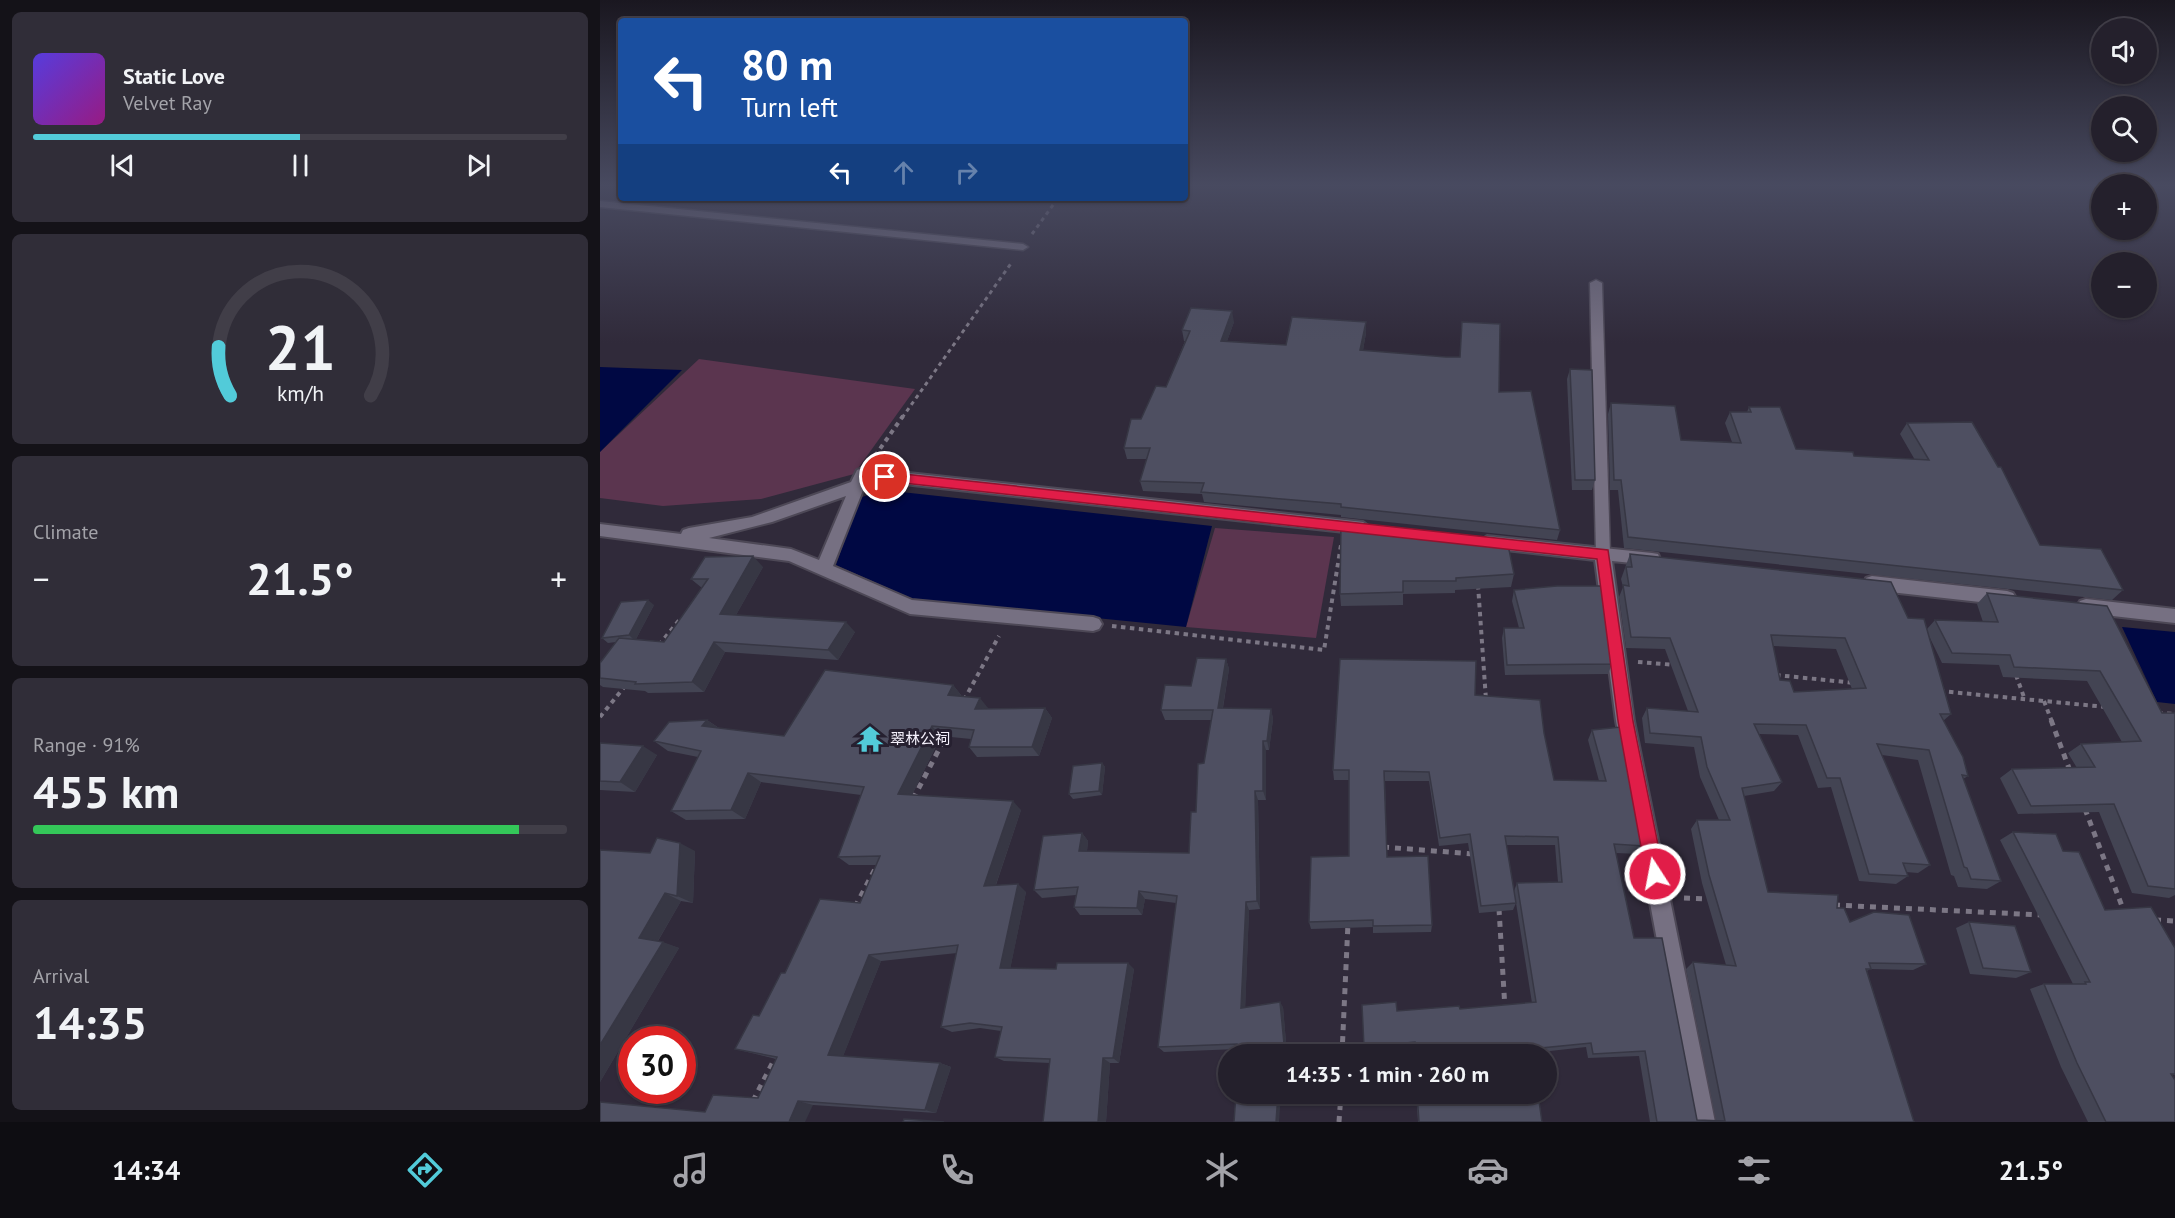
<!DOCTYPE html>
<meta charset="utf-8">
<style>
:root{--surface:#24202c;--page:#302d38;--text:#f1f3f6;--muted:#a3a3a9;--line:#413e48;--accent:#52cbd9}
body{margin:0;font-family:"PT Sans","Noto Sans SC",sans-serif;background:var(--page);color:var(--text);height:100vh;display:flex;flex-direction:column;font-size:22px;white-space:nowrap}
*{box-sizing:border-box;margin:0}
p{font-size:20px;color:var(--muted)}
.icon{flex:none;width:33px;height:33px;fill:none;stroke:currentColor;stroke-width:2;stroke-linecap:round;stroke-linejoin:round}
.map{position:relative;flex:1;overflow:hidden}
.drawer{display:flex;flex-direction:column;gap:12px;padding:12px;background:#141218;width:600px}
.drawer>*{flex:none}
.guide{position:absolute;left:18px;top:18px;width:570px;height:183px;border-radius:6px;box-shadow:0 2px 4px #0004,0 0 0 2px var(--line);background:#1a4fa0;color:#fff;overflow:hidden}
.fabs{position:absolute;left:1491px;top:18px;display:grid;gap:12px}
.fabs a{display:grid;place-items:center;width:66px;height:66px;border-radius:50%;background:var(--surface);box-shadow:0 2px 4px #0004,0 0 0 2px var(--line);font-size:30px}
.speed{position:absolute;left:18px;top:1026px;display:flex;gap:12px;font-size:30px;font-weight:700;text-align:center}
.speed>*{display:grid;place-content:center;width:78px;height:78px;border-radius:50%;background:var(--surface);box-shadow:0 2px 4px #0004,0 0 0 2px var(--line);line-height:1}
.speed .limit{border:9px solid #d22;background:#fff;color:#111}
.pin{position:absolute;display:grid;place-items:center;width:51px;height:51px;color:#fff;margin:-26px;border:3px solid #fff;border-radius:50%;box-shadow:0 2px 6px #0007}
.me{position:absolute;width:66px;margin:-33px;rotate:349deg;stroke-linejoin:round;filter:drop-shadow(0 0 4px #0008)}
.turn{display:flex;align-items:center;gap:21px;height:126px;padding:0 24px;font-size:27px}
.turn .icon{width:78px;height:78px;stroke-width:2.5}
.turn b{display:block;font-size:42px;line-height:51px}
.lanes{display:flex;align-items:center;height:57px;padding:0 24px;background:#0003;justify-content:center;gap:30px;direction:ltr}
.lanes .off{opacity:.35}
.big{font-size:45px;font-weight:800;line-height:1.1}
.drawer .card{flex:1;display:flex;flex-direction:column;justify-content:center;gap:9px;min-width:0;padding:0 21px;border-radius:9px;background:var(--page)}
.drawer .dial{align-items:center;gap:0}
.dial svg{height:156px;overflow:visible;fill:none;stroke:var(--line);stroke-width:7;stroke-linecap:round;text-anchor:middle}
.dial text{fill:var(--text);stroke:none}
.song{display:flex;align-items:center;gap:18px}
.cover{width:72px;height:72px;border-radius:9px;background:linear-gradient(135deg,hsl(250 70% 55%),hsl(310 70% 35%))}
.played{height:6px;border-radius:3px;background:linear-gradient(90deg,var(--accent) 50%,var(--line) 50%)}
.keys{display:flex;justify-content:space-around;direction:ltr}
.heat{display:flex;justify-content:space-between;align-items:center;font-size:33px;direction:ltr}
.charge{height:9px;border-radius:4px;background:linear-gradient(90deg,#34c759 91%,var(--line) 0)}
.trip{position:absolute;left:618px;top:1044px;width:339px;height:60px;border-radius:30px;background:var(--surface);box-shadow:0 2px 4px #0004,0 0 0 2px var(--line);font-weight:800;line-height:60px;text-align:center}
.dock{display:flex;height:96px;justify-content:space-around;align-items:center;background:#0e0d12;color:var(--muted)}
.dock .icon{width:42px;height:42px}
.dock .selected{color:var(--accent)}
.dock b{font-size:27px;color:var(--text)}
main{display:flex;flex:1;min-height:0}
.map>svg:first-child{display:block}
.green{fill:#5b354f}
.water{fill:#000843}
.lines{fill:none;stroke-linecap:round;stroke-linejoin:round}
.service-casing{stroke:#4d4856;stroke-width:3}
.minor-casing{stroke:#4d4856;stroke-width:4}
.path-far2{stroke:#7c7785;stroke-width:3;stroke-dasharray:4 4;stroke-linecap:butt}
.path-far1{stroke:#7c7785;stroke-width:4;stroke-dasharray:4.5 4.5;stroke-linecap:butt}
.path{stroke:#7c7785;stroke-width:5;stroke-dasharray:6 6;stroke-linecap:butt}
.service{fill:#767082;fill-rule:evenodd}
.minor{fill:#767082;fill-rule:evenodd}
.wall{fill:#434453;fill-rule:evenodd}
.shaded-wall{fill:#373744}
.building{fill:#4e4f61;stroke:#373744;stroke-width:1.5;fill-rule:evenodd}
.route{fill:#e11d48;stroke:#92132f;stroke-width:1.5}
.labels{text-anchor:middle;stroke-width:6;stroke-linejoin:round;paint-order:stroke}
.poi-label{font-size:15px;fill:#f5f1fc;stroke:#262030;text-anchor:start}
</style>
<main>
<section class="drawer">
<div class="card">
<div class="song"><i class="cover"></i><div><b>Static Love</b><p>Velvet Ray</p></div></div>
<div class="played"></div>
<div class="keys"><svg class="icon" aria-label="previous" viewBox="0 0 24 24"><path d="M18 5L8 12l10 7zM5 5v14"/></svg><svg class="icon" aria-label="pause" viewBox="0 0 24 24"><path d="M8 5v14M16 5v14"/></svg><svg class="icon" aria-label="next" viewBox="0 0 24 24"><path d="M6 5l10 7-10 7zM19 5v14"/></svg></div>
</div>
<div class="card dial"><svg viewBox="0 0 100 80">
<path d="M14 69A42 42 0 1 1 86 69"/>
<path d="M14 69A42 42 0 0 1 8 44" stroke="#52cbd9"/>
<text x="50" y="56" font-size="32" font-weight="700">21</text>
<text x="50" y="72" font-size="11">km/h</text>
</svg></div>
<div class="card"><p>Climate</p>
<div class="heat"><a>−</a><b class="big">21.5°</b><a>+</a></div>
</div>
<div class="card"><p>Range · 91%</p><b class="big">455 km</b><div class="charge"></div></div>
<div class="card"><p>Arrival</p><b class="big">14:35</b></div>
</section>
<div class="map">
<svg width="1575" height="1122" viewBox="0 0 1575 1122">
<rect width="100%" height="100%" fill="#302a3a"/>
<!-- green -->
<g class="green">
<polygon points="99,359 315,389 254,474 161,499 63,506 0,498 0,452"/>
<polygon points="615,528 734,537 716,638 586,627"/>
</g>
<!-- water -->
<g class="water">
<polygon points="0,367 82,370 0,452"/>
<polygon points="283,490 612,526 586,627 315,600 236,565 259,498"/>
<polygon points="1522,627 1575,632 1575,704 1557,702"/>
</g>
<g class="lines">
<defs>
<g id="service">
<polygon points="0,201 423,244 428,247 423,250 0,207"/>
<polygon points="996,280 1002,283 1010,554 1008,558 998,558 996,554 990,283"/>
</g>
<g id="minor">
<path d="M262 468 763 522 771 528 763 534 267 480 233 566 312 600 493 617 499 619 502 624 499 629 493 631 310 614 189 561 0 536V524L81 534 83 530 89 528 152 517 251 482 257 470ZM246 496 219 560 191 549 109 538 172 522Z"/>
<polygon points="887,536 1052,553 1058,554 1060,559 1058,564 1052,565 1012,561 1034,721 1115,1122 1091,1122 1016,721 995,560 887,548 879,542"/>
<polygon points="1272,576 1407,591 1413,593 1416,598 1413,603 1407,605 1272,590 1266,588 1264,583 1266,578"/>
<polygon points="1486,599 1575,609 1575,623 1486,613 1480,611 1477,606 1480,601"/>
</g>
</defs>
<!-- service casing -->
<use href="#service" class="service-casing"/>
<!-- minor casing -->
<use href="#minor" class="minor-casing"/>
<!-- path-far2 -->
<g class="path-far2">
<polyline points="432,234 458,198"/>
<polyline points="302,418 412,262"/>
</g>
<!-- path-far1 -->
<g class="path-far1">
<polyline points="275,456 303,416"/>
<polyline points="878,585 886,700"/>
<polyline points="512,626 724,650 741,545"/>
<polyline points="59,645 81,618"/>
<polyline points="1038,662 1076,665"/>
<polyline points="1176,675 1255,683"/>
<polyline points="1416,675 1425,700"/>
<polyline points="1340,691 1506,707"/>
<polyline points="364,700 399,636"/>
<polyline points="1444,701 1452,722"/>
<polyline points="1558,713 1575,714"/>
<polyline points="0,717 26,685"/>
</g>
<!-- path -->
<g class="path">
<polyline points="1451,720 1470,771"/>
<polyline points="313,799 347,734"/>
<polyline points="1485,809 1525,914"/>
<polyline points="783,847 874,854"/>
<polyline points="1084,898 1110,899"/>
<polyline points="1234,905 1442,915"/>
<polyline points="255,907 275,869"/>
<polyline points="899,909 905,1009"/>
<polyline points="1555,920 1575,921"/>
<polyline points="742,1054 748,923"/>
<polyline points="153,1101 177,1054"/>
<polyline points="739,1122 741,1094"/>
</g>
<!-- service -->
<use href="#service" class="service"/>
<!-- minor -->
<use href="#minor" class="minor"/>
</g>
<!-- wall -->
<g class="wall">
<polygon points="634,322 627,341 686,345 766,322 766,333 763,350 899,392 960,530 957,540 741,517 741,515 604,502 602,494 543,491 540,481 547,459 527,459 524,448 541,419 566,387 585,341 584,341 582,330"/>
<polygon points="970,369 995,480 992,490 972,490 967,379"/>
<polygon points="1011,403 1081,440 1132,442 1125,423 1130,412 1147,412 1149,407 1196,449 1254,456 1315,460 1300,434 1307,423 1440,545 1523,590 1512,600 1024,548 1018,490 1010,490 1008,414"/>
<polygon points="741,522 914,574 911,587 855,590 855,593 803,594 803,605 741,606 740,594"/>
<path d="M1030 554 1308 618 1327 629 1335 620 1383 622 1377 604 1387 593 1562 713H1575V895L1569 898 1532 893 1499 812 1418 814 1400 778 1412 769 1477 768 1468 753 1481 744 1522 742 1487 681 1403 677 1399 665 1342 663 1329 636 1351 714 1343 721 1368 776 1363 779 1401 881 1387 889 1358 887 1354 876 1351 875 1318 760 1282 755 1330 865 1318 873 1306 872 1308 876 1296 884 1259 881 1231 787 1218 788 1198 735 1159 734 1182 782 1174 791 1144 796 1168 892 1237 908 1250 922 1326 964 1313 970 1270 969 1267 971 1314 1122H1050L1039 1056 988 1058 986 1047 932 1053V1054H815L814 1047 765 1051 764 1047 797 1011 860 1009 932 1003 916 903 913 910 879 913 868 843 839 846 829 781H785L787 857 832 925 831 932 773 933V927L711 929 709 922 749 856V780H734L733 770 875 695 944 733 954 780 999 781 988 740 992 730 1044 846 1039 854 1016 853 1034 938 1097 1120H1116L1086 969 1093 962 1126 965 1102 883 1091 829 1097 820H1119L1100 777 1094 747 1045 743 1042 718 1047 708 1088 711 1065 649 1026 648 1019 597 1023 587 1021 579ZM1173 646 1236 649 1252 689 1194 692 1180 680ZM906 845H955L958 882 917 883 914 891Z"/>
<polygon points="163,567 136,615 255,632 238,660 125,652 104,692 48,693 45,691 3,687 0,685 0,663 16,642 8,643 2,638 54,605 36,639 64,642 102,588 91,579"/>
<polygon points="914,590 1012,664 1008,674 905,675 902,638 904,628 919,628 912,601"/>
<polygon points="626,659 629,669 623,708 671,709 673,719 669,750 666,750 666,800 658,800 660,909 649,910 645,1008 683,1007 687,1054 637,1054 637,1049 564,1052 558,1047 576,903 545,899 542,915 480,915 474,907 476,895 442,898 434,890 482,833 488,841 487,851 589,853 596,812 612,720 565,720 561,710"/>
<polygon points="353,685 361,695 361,696 388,708 388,709 445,708 452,718 439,756 377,757 369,747 371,739 341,736 312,795 421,810 396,885 426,892 410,969 534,969 519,1063 510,1063 506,1122 443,1122 450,1063 404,1061 395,1057 401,1031 380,1028 352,1032 341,1027 357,953 281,961 243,1056 340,1063 351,1067 336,1113 213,1105 105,1112 158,1098 176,1059 135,1049 159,1016 185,973 260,903 277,865 249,865 238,857 261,795 161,782 145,819 86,820 71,811 98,757 68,751 54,741 107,720 119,728 184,736"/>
<polygon points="0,743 57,755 35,792 0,790"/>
<polygon points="502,763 505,767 502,795 473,799 469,794"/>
<polygon points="1413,832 1463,851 1505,910 1575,948 1575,1075 1572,1075 1575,1122 1488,1122 1461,1067 1430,989 1444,984 1473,984 1400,840"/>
<polygon points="0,850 50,853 95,851 93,903 81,901 58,941 79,948 0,1082"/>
<polygon points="1369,922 1431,972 1416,978 1370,974 1356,928"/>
<polygon points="816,1094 938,1094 942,1122 818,1122"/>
</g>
<!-- shaded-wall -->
<g class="shaded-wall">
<polygon points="632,311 634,322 623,352 621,341"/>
<polygon points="766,322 766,333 761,361 760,350"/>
<polygon points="153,556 163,567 131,624 120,614"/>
<polygon points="48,600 54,605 35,641 29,635"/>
<polygon points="246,622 255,632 238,660 228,650"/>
<polygon points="114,642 125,652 104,692 92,682"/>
<polygon points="626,659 629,669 621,718 618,708"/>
<polygon points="353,685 361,695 356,705 348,695"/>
<polygon points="380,698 388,708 383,719 375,709"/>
<polygon points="445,708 452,718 439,756 432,747"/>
<polygon points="671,709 673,719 669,750 667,741"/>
<polygon points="107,720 120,729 102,726"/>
<polygon points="332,726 341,736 308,803 298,794"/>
<polygon points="663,741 666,750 666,800 663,791"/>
<polygon points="43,746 57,755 35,792 20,782"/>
<polygon points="502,763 505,767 502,795 499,791"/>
<polygon points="148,773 161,782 145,819 131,810"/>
<polygon points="655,791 658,800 660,909 657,901"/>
<polygon points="413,801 421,810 393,893 384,886"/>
<polygon points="482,833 488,841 486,859 479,851"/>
<polygon points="80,843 95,851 93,903 77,896"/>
<polygon points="418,884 426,892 409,975 400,968"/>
<polygon points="539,891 545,899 542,915 537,908"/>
<polygon points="65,893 81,901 56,944 39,938"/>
<polygon points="646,902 649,910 645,1014 641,1008"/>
<polygon points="63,942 79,948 0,1082 0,1045"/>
<polygon points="269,955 281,961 242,1059 228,1055"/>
<polygon points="528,963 534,969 519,1063 513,1058"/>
<polygon points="680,1002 683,1007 687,1054 685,1054"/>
<polygon points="503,1058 510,1063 506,1122 498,1122"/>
<polygon points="340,1063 351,1067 336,1113 325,1110"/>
<polygon points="678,1094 681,1094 679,1122 676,1122"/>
<polygon points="198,1101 213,1105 205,1122 189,1122"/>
</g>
<!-- building -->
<g class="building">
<polygon points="591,308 632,311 621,341 686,345 692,317 766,322 760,350 846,357 860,357 862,322 900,324 899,392 931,391 960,530 741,507 741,504 601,492 604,483 540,481 550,448 524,448 531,419 541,419 556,386 566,387 590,331 582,330"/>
<polygon points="970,369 992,370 995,480 975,480"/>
<polygon points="1011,403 1075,406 1081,440 1141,443 1130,412 1151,412 1149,407 1180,407 1196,449 1253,452 1254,456 1329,460 1307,423 1372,422 1398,467 1401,467 1440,545 1501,549 1523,590 1028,537 1021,480 1014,480"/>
<polygon points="741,522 907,540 914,574 856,578 856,581 803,581 803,592 740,594"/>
<path d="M1030 554 1291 582 1308 618 1324 619 1351 714H1340L1363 757 1368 776 1362 775 1401 881 1371 879 1367 868 1364 867 1329 750 1277 744 1330 865 1303 863 1308 876 1269 874 1240 778H1227L1206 725 1154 724 1182 782 1142 788 1168 892 1238 895 1237 908H1244L1250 922 1274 912 1309 915 1326 964 1269 963 1271 969H1266L1314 1122H1057L1045 1051 993 1054 991 1043 931 1049 932 1054H816L815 1042 764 1047 762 1005 796 1002 797 1011 859 1006 860 1009 936 1002 917 883 962 882 958 837 905 836 916 903 881 906 870 834 840 838 829 772 784 771 787 857 828 856 832 925 773 926V920L709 922 711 857 749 856V770H733L740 659 876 661 875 695 940 700 944 733 954 780 1006 781 992 730 1021 727 1044 846 1014 844 1034 938H1062L1097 1120 1125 1121 1093 962 1136 966 1109 875 1097 820H1130L1107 767 1101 737 1050 733 1047 708 1098 712 1070 638 1031 637 1023 585 1029 586 1026 567H1032ZM1171 635 1245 638 1266 688 1194 692 1190 681 1180 680Z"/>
<polygon points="153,556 120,614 246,622 228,650 114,642 92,682 35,684 36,682 0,678 0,663 19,638 64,642 108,579 91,579 105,557"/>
<polygon points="957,586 1002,586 1012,664 907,665 904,628 924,628 914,590"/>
<polygon points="1387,593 1507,606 1562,713 1575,713 1575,889 1548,886 1514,804 1431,806 1412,769 1495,767 1481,744 1541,741 1500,671 1414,667 1410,655 1352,653 1335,620 1398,622"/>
<polygon points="48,600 29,635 2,638 21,602"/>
<polygon points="597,658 626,659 618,708 671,709 667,741 663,741 663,791 655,791 657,901 646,902 641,1008 680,1002 685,1054 637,1054 637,1044 558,1047 577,896 539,891 537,908 474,907 478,887 434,890 443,836 482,833 479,851 589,853 591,812 596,812 598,764 604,763 613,710 561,710 565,685 591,686"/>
<polygon points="225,670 353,685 348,695 380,698 375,709 445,708 432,747 369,747 374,730 332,726 298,794 413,801 384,886 418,884 400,968 456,969 457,963 528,963 513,1058 503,1058 498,1122 443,1122 450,1059 395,1057 402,1027 370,1023 341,1027 358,945 269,955 228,1055 340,1063 325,1110 198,1101 189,1122 0,1122 0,1102 105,1112 113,1095 158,1098 177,1057 135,1049 153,1015 159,1016 181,973 185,973 220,899 260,903 280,856 238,857 264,787 148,773 131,810 71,811 101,751 54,741 69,722 107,720 102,726 184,736"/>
<polygon points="0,743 43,746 20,782 0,781"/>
<polygon points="502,763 499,791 469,794 473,766"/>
<polygon points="1413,832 1456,834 1463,851 1479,852 1505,910 1551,907 1575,948 1575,1074 1571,1074 1575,1080 1575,1122 1506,1122 1477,1063 1444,984 1486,984 1485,982 1490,982"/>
<polygon points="57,838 80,843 77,896 65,893 39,938 63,942 0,1045 0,850 50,853"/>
<polygon points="1369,922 1415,926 1431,972 1383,968"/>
<polygon points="636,1094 678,1094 676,1122 634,1122"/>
<polygon points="817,1094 938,1094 942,1122 819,1122"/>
<polygon points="304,1119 344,1122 303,1122"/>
</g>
<!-- sky -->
<linearGradient id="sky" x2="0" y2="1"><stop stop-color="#1a1720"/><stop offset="0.54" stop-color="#484a60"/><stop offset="1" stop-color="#484a60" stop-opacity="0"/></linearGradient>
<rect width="1575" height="343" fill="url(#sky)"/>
<!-- route -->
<polygon class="route" points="285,472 1008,550 1033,721 1064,874 1061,881 1055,883 1049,881 1046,874 1018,721 997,559 285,481 279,477"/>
<!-- icons -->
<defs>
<symbol id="temple-bare" viewBox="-9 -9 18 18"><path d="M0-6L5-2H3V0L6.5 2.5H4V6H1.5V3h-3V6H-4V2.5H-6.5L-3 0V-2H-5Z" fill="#52cbd9" stroke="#262030" stroke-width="2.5" paint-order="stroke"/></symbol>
</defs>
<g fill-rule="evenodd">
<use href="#temple-bare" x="251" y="720" width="38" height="38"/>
</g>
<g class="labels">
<!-- poi labels -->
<g class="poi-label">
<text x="290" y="744">翠林公祠</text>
</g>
</g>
</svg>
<div class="fabs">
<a><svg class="icon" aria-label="sound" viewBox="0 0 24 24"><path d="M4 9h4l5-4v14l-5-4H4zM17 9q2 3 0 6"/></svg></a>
<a><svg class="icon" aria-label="search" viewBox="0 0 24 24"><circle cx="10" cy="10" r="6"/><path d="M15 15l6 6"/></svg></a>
<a>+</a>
<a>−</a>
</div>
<div class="speed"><div class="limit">30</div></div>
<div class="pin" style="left:285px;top:477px;background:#d93025"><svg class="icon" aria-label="arrive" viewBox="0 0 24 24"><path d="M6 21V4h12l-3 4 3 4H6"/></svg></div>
<svg class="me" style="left:1055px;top:874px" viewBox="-20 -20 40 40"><circle r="17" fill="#e11d48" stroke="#fff" stroke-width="3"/><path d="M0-11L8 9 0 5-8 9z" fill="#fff"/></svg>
<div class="trip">14:35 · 1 min · 260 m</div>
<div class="guide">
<div class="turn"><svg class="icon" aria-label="left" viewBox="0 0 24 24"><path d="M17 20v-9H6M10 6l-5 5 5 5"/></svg><div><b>80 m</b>Turn left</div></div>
<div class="lanes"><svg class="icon" aria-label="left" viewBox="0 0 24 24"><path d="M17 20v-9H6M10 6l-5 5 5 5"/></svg><svg class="icon off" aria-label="ahead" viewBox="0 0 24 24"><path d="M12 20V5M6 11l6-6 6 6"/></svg><svg class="icon off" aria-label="right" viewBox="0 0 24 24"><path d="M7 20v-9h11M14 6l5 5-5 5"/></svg></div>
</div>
</div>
</main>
<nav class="dock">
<b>14:34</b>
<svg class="icon selected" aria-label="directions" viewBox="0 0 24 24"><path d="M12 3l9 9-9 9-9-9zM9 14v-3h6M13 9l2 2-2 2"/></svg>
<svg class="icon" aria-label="music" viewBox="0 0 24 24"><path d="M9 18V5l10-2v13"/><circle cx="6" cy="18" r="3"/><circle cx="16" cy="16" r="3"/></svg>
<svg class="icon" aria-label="phone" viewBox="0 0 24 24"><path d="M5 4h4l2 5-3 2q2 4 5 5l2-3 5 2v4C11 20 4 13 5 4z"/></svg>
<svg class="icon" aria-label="climate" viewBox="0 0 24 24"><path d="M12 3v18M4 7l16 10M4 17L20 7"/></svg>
<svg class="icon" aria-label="car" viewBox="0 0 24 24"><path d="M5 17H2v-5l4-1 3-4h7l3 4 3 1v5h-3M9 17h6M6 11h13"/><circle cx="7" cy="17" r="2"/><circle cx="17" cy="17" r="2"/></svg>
<svg class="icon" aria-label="filters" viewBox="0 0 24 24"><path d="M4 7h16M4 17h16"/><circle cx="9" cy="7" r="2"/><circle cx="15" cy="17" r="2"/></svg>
<b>21.5°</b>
</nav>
